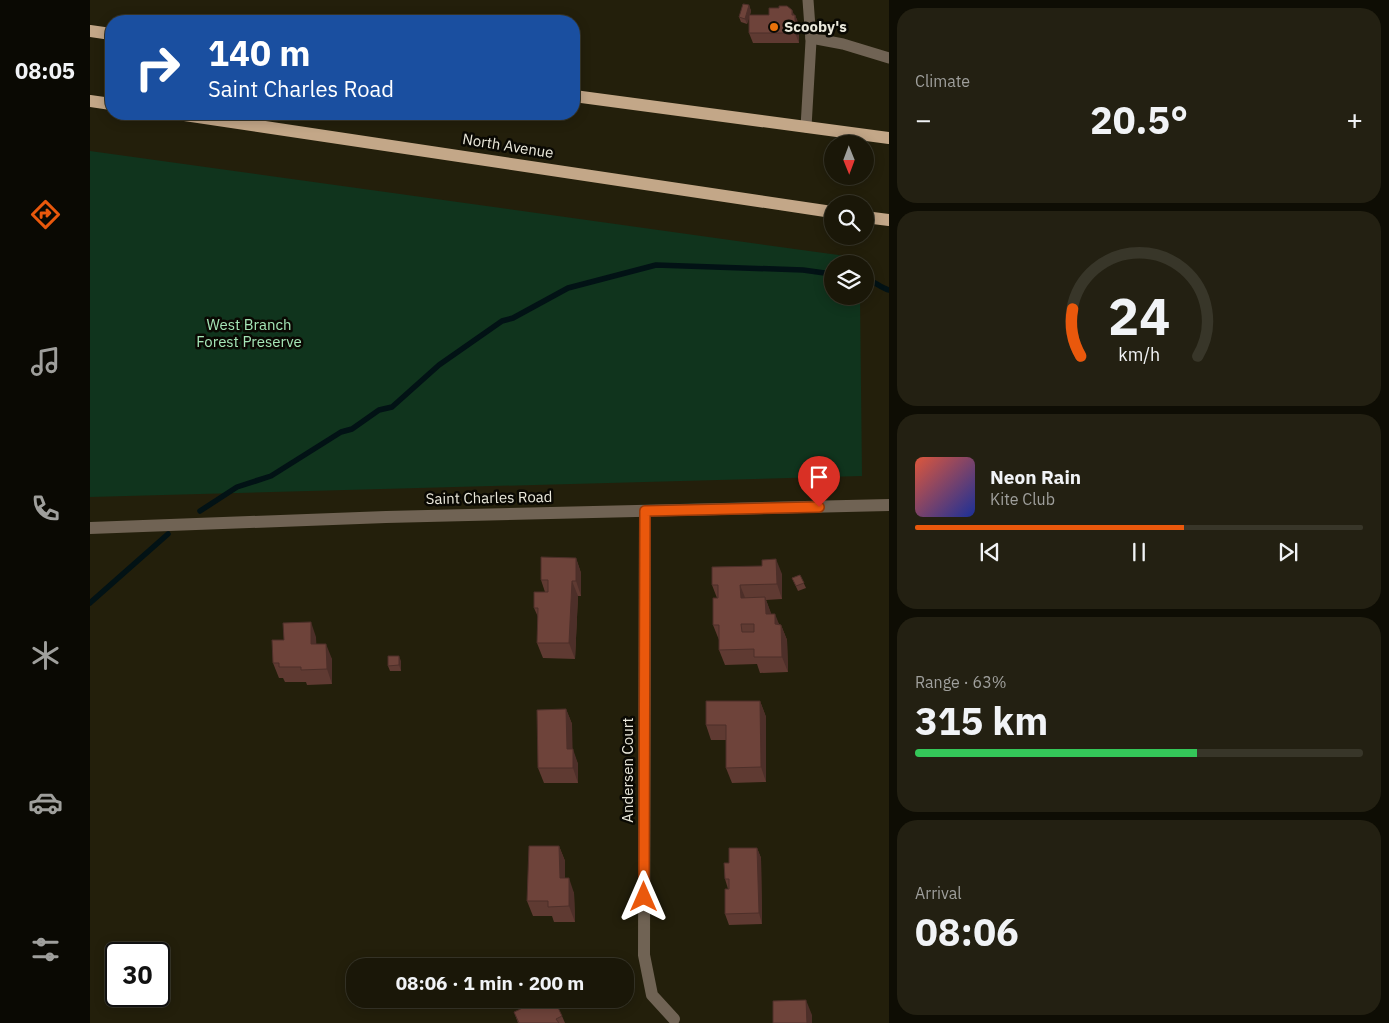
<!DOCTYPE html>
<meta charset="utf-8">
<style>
:root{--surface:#1a1708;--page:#232012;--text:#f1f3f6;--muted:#9f9f9c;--line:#383629;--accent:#ea580c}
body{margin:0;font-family:"IBM Plex Sans",sans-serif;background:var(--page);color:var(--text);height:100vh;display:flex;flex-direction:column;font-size:19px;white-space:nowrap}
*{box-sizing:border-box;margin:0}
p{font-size:16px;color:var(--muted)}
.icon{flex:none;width:28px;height:28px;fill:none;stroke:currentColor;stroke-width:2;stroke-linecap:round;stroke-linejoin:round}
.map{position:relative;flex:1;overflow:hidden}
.details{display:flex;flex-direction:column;gap:8px;padding:8px;background:#0e0d04;width:500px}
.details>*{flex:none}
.hud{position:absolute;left:15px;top:15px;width:475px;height:105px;border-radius:20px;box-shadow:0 2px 12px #0003,0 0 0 1px var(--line);background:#1a4fa0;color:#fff;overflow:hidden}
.needle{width:32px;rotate:179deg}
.fabs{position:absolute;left:734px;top:135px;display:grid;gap:10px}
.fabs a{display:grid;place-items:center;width:50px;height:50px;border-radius:50%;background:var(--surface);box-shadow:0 2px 12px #0003,0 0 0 1px var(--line);font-size:25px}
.speed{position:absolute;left:15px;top:942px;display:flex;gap:10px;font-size:25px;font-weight:700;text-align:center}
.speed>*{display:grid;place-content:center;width:65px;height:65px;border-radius:50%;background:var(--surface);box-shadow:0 2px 12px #0003,0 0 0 1px var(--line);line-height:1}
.speed .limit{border:2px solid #111;border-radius:8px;background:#fff;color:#111}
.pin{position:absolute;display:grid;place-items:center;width:42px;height:42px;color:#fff;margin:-51px -21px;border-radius:50% 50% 50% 0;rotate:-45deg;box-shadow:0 0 5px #0007}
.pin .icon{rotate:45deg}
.me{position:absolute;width:55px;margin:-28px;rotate:0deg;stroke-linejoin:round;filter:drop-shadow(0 0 4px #0008)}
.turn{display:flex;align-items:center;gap:18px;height:105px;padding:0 20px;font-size:22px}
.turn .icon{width:65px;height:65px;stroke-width:2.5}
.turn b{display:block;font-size:35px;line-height:42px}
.big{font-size:38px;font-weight:800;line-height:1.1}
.details .tile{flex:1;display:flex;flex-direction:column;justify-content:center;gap:8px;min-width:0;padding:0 18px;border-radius:20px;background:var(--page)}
.details .dial{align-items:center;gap:0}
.dial svg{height:130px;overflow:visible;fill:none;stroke:var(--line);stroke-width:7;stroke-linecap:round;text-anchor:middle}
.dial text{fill:var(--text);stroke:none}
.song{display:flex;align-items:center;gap:15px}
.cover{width:60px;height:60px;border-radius:8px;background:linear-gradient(135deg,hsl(10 70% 55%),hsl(230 70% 35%))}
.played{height:5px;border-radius:2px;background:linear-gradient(90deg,var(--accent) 60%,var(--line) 60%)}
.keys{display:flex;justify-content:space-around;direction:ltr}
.heat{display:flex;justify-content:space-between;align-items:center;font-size:28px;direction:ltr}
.charge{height:8px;border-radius:4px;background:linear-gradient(90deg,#34c759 63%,var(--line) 0)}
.trip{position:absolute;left:256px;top:958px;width:288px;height:50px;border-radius:20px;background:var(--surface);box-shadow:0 2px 12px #0003,0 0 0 1px var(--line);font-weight:800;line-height:50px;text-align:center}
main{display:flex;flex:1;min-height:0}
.menu{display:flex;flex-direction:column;width:90px;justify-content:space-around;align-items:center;background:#0a0903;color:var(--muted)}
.menu .icon{width:35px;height:35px}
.menu .selected{color:var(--accent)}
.menu b{font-size:22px;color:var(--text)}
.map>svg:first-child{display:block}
.green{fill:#10341d}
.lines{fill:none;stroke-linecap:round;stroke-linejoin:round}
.stream{stroke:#021215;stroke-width:5.5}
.service{stroke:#706354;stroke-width:11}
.minor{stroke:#706354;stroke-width:12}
.primary{stroke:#c3a788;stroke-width:12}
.wall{fill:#5f3a32}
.shaded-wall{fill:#4d2f29}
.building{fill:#6e433a;stroke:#4d2f29;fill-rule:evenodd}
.route-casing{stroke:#983908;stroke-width:12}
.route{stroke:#ea580c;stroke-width:9}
.food-dot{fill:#e8710a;stroke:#0a0903;stroke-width:2}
.labels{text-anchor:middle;stroke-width:5;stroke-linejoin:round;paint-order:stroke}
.poi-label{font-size:15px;font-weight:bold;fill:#eae8db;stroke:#0a0903;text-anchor:start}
.street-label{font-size:15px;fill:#eae8db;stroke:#0a0903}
.park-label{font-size:15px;fill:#a5e6b7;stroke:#0a0903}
</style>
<main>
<nav class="menu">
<b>08:05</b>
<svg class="icon selected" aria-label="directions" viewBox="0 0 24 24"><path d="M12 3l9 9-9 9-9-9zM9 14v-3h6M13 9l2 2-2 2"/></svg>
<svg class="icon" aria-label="music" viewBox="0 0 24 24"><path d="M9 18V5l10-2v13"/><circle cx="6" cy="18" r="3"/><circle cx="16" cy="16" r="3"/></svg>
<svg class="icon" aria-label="phone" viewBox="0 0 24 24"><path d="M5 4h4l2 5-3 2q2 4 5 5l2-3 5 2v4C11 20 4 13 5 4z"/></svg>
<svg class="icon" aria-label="climate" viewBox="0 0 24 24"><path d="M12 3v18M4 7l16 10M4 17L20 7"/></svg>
<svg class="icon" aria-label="car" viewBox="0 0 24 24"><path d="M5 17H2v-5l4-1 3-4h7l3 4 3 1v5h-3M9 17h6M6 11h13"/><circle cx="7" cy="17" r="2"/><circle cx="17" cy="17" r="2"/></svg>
<svg class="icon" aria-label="filters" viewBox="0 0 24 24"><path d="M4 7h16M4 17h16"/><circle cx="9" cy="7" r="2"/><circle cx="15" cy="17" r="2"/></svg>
</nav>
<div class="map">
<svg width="799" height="1023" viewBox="0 0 799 1023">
<rect width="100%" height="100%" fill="#231f0b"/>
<!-- green -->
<polygon class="green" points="0,151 770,258 770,264 742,264 742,296 770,296 772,476 0,497"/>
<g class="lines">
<!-- stream -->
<g class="stream">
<path d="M775 278C784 281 791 288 799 290"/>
<polyline points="110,511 147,487 181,476 251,432 262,429 289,410 302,407 349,365 412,321 423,318 478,288 566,265 713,270 742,274"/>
<polyline points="0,603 78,534"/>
</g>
<!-- service -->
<g class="service">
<polyline points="721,38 753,44 799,58"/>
<polyline points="716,127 721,41 718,0"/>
</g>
<!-- minor -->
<g class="minor">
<polyline points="555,511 554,955 562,995 584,1019"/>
<polyline points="0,528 296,517 799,505"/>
</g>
<!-- primary -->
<g class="primary">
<polyline points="0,31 21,34"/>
<polyline points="484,96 799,138"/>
<polyline points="0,101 21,104"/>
<polyline points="88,114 742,212"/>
<polyline points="775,217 799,220"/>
</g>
</g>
<!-- wall -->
<g class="wall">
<polygon points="659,5 661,11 660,15 679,15 702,10 704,15 705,15 709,25 709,43 663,43 659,33 659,18 657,24 651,22 649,17"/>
<polygon points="486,558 491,573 491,596 488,596 485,659 453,658 447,643 448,617 444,608 455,592 451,580"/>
<polygon points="692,574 692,599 676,600 681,614 689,624 691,625 697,640 698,672 670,673 667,664 635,665 629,650 629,640 623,625 627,598 622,585"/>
<polygon points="710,575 716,588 708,591 702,578"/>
<polygon points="226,637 226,644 242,659 242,684 217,685 216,682 195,682 193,678 189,678 183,663"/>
<polygon points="311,661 311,671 300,671 298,666"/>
<polygon points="670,701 676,717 676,782 642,783 636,768 636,740 621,740 616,725"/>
<polygon points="476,709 482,724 482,749 488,764 488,783 454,783 448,768"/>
<polygon points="469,846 475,861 475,878 484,893 485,922 464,922 462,916 443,916 437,901"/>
<polygon points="667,848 671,858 672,924 639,925 635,914 638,889 635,879 639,863"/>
<polygon points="424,1012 472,1016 475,1023 428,1023"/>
</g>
<!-- shaded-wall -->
<g class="shaded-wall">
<polygon points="659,5 661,11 657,24 655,19"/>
<polygon points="702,10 705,19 705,15 709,25 709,43 705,33 702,15"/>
<polygon points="486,558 491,573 491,596 486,581"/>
<polygon points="686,559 692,574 692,599 687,584"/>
<polygon points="482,581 488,596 485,659 479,643"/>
<polygon points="650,585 656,600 651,598"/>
<polygon points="675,597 681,613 681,629 676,614"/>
<polygon points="685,614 691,629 685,624"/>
<polygon points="221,622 226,637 227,659 221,644"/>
<polygon points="691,625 697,640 698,672 692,657"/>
<polygon points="236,644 242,659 242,684 237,669"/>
<polygon points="309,656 311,661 311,671 309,665"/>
<polygon points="670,701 676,717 676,782 671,767"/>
<polygon points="476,709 482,724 483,764 477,749"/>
<polygon points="483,749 488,764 488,783 483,768"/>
<polygon points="469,846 475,861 475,893 470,878"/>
<polygon points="667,848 671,858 672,924 669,913"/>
<polygon points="479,878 484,893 485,922 479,906"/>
<polygon points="716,1000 722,1015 722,1023 717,1023"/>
</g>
<!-- building -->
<g class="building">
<polygon points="653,4 659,5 655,19 649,17"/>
<polygon points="689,6 697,6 702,10 702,15 705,15 705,33 659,33 659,15 679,15 679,8 689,8"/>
<polygon points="451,557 486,558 486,581 482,581 479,643 447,643 448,608 444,608 444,592 458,592 458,580 451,580"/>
<path d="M686 559 687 584 650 585 651 598 675 597 676 614H685V624L691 625 692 657H664V649L629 650V625H623V598H628V585H622V567L672 566V560ZM651 624H664V632H652Z"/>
<polygon points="710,575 714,583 706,586 702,578"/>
<polygon points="221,622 221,644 236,644 237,669 211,670 211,667 189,667 189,663 183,663 182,640 194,640 193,623"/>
<polygon points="298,656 309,656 309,665 298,666"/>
<polygon points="616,701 670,701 671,767 636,768 636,725 616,725"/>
<polygon points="476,709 477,749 483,749 483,768 448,768 447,710"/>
<polygon points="439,846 469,846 470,878 479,878 479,906 458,907 458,901 437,901"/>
<polygon points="639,848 667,848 669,913 635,914 635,889 639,889 639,879 635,879 634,863 639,863"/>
<polygon points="452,999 464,999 472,1016 466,1019 469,1023 429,1023 424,1012"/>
<polygon points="716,1000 717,1023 683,1023 683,1001"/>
</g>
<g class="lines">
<defs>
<polyline id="route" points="554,897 555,511 729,507"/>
</defs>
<!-- route casing -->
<use href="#route" class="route-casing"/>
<!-- route -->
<use href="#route" class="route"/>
</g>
<!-- markers -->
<circle class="food-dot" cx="684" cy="27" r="5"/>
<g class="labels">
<!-- poi labels -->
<g class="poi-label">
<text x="694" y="32">Scooby's</text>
</g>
<!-- street labels -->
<g class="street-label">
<text transform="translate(418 146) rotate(9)" y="5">North Avenue</text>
<text transform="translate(399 498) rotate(-1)" y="5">Saint Charles Road</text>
<text transform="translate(538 770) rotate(-90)" y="5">Andersen Court</text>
</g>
<!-- park labels -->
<g class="park-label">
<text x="159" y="330">West Branch<tspan x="159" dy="17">Forest Preserve</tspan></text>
</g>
</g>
</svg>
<div class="fabs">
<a><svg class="needle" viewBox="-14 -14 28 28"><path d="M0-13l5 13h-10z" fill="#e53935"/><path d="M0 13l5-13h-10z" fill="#9f9f9c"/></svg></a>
<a><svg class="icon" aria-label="search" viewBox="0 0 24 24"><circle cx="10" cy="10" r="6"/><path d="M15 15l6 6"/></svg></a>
<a><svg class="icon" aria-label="layers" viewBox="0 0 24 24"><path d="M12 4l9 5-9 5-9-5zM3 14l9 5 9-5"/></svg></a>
</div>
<div class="speed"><div class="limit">30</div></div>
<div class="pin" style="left:729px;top:507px;background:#d93025"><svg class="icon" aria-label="arrive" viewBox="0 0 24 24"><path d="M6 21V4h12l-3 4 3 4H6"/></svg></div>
<svg class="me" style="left:554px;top:897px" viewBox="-20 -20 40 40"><path d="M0-17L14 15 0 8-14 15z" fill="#ea580c" stroke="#fff" stroke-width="4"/></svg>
<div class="trip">08:06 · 1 min · 200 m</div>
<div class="hud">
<div class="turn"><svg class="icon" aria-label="right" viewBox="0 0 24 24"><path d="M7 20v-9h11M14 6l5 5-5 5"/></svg><div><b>140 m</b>Saint Charles Road</div></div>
</div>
</div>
<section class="details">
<div class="tile"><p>Climate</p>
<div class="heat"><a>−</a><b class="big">20.5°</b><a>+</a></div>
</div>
<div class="tile dial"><svg viewBox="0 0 100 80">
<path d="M14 69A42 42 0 1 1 86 69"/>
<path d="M14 69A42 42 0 0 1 9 40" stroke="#ea580c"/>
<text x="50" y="56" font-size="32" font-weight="700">24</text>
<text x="50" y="72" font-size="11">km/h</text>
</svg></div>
<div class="tile">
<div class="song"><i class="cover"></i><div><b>Neon Rain</b><p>Kite Club</p></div></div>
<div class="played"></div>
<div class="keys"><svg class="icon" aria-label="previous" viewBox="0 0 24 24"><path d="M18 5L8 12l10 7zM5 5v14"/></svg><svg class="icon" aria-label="pause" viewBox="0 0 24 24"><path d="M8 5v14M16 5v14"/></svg><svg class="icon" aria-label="next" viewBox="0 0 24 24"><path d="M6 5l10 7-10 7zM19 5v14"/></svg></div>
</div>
<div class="tile"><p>Range · 63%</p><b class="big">315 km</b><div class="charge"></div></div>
<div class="tile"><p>Arrival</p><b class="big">08:06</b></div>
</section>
</main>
